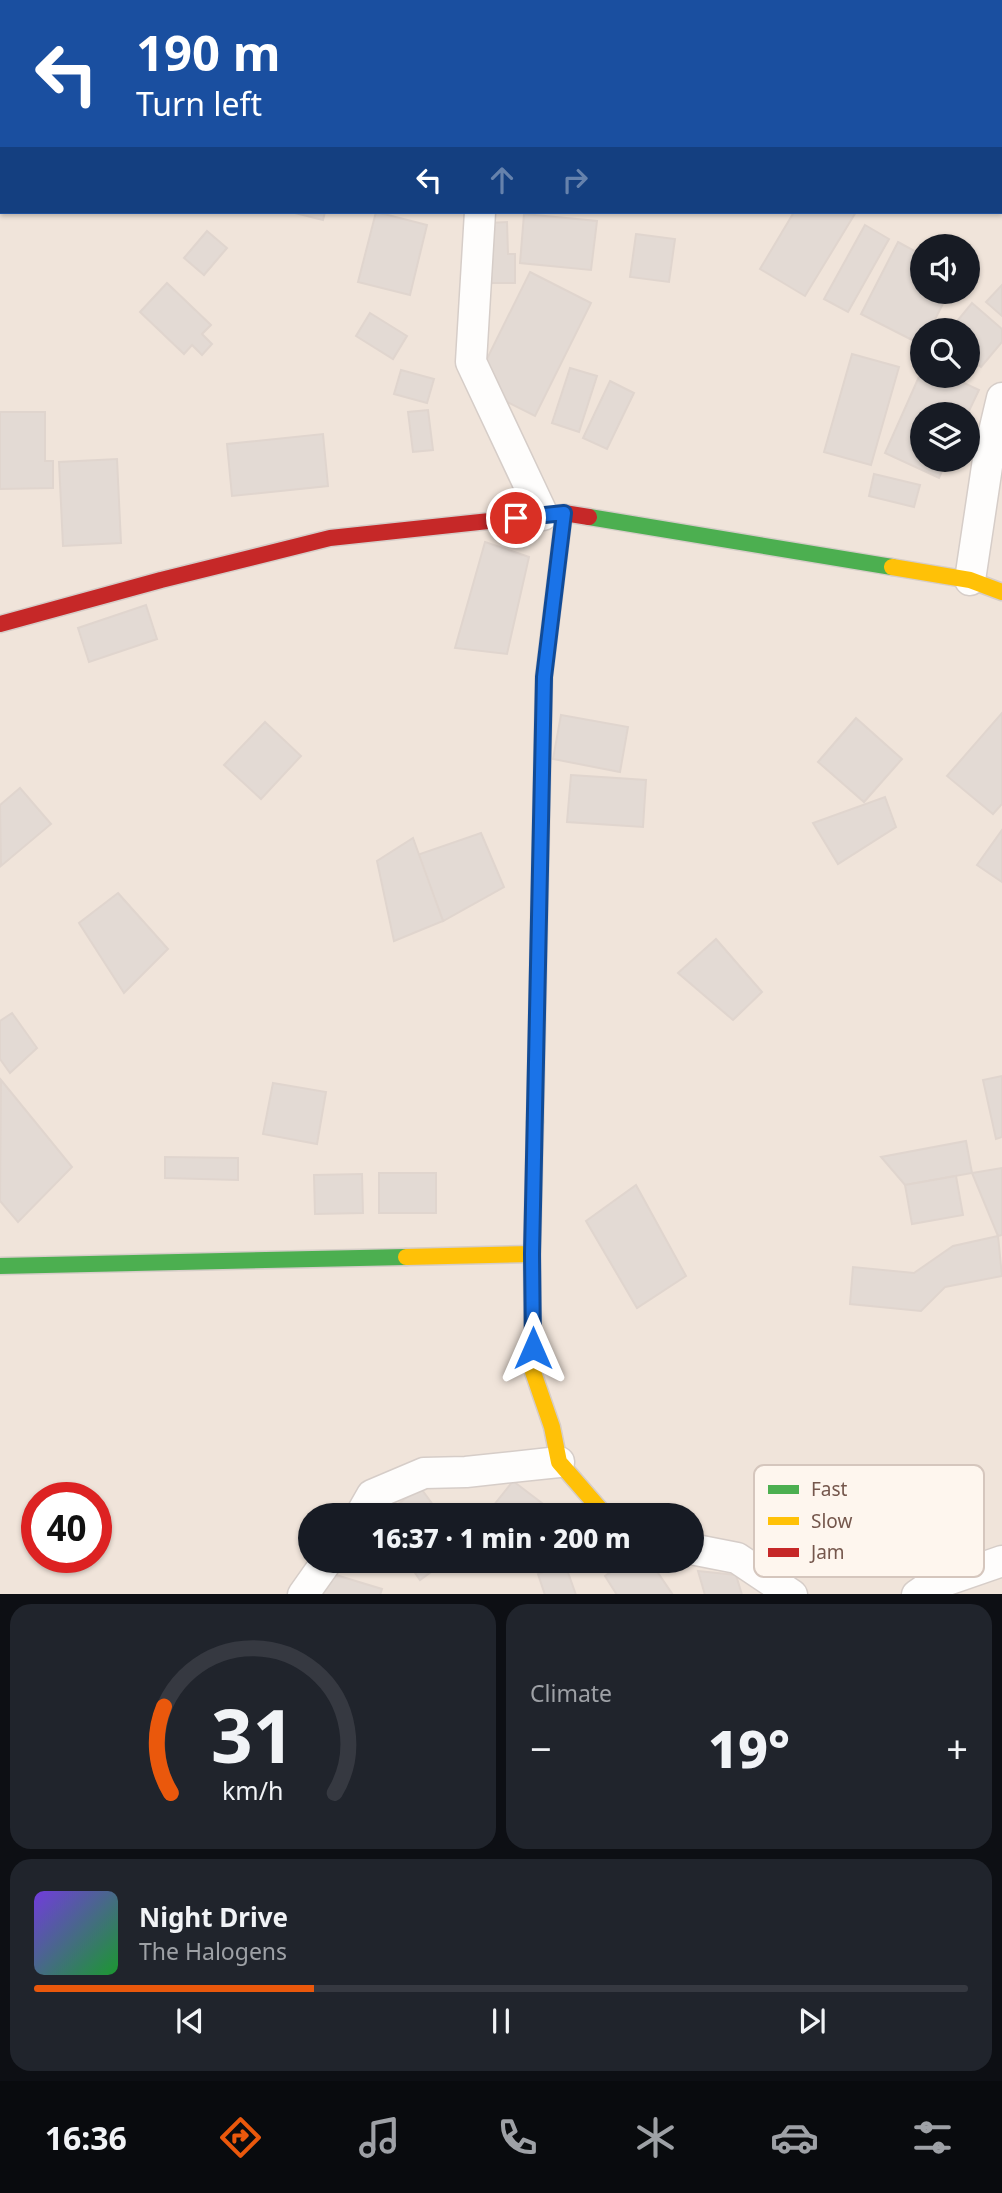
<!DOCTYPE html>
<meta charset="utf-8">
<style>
:root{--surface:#171b24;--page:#20242c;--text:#f1f3f6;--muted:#9ea1a6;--line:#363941;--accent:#ea580c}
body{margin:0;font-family:"Noto Sans",sans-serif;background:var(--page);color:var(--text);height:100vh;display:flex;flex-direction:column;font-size:26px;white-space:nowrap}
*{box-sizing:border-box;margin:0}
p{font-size:23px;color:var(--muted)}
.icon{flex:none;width:38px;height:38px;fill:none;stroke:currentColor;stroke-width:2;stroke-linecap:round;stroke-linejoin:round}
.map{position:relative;height:1594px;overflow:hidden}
.sheet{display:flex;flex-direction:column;gap:10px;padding:10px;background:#0d0f14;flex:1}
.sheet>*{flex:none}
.guide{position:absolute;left:0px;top:0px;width:1003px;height:214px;box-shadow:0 2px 5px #0004;background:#1a4fa0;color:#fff;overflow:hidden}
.buttons{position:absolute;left:910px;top:234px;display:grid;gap:14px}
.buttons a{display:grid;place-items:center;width:70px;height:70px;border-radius:50%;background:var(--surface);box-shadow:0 2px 5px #0004;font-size:35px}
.speed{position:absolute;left:21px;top:1482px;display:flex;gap:14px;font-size:35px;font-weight:700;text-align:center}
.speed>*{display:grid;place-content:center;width:91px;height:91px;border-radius:50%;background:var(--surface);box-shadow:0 2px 5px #0004;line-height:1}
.speed .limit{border:10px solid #d22;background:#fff;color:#111}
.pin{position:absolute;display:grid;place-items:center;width:60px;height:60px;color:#fff;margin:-30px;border:4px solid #fff;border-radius:50%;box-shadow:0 2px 7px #0007}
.me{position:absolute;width:77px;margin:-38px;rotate:0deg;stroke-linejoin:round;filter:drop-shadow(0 0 5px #0008)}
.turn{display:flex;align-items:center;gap:24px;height:147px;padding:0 21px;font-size:32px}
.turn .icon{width:91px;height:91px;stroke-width:2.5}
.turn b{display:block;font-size:49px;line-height:60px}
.lanes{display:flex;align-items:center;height:66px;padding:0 21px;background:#0003;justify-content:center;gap:35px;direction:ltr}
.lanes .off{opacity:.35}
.big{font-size:52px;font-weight:800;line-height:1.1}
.sheet .widget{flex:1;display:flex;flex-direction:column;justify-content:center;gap:10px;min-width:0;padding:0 24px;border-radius:21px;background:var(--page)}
.sheet .dial{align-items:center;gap:0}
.dial svg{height:182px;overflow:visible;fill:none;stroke:var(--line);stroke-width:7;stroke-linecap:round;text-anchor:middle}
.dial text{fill:var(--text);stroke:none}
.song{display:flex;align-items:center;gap:21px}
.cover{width:84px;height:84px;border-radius:10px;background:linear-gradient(135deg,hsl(260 70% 55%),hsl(130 70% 35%))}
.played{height:7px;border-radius:4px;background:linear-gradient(90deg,var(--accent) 30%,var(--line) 30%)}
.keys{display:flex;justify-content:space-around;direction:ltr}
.heat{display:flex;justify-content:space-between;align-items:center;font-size:38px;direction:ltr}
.sheet .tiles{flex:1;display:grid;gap:10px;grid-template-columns:1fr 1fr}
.widget:last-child{grid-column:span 2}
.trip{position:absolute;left:298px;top:1503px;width:406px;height:70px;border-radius:35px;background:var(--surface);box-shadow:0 2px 5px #0004;font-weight:800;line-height:70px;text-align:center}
.tabs{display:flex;height:112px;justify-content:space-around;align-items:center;background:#090b0e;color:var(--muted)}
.tabs .icon{width:49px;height:49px}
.tabs .selected{color:var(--accent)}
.tabs b{font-size:32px;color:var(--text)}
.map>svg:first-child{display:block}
.residential{fill:#f0e4da;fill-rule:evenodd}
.building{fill:#e3dad4;stroke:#e0d5ce;stroke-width:2}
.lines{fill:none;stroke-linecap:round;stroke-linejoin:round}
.street-casing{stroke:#d6cdc8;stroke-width:33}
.fast-casing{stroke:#d6cdc8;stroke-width:19}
.slow-casing{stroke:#d6cdc8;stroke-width:19}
.jam-casing{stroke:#d6cdc8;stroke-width:19}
.street{stroke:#fefdfc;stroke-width:30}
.fast{stroke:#4caf50;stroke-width:16}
.slow{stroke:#ffc107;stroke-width:16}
.jam{stroke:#c62828;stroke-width:16}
.route-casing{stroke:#114b97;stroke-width:18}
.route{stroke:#1a73e8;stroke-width:12}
.key{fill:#fef6ee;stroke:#d5c6bd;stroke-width:2}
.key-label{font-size:19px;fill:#75574c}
</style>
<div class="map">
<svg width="1002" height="1595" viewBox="0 0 1002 1595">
<rect width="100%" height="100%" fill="#f7f2ec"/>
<!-- residential -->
<path class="residential" d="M0 0H1002V1594L0 1595ZM2 2H1001V212H2ZM922 247H968V292H922ZM922 331H968V376H922ZM922 415H968V460H922ZM37 1498H96V1558H37ZM310 1516H691V1561H310Z"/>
<!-- building -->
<g class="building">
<polygon points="291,212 325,212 323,220"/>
<polygon points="376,212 427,225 410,295 358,282"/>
<polygon points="794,212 856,212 805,296 760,269"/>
<polygon points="524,214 597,221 591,270 520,263"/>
<polygon points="507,222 508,254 515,254 515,283 491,283 489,223"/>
<polygon points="865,225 889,239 848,312 824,299"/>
<polygon points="207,231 227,248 204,275 184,258"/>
<polygon points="636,234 675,239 669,282 630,277"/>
<polygon points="898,242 922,255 922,292 949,292 929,331 922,331 922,345 861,314"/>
<polygon points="530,272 591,303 535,416 474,385"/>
<polygon points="167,283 211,325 202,334 212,344 202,355 192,345 184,354 140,312"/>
<polygon points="1002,285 1002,316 986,302"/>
<polygon points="972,303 1002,329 1002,342 981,367 968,355 970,346 968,331 949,331"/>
<polygon points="370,313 407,336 393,359 356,336"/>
<polygon points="852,354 899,367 871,465 824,452"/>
<polygon points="570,368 597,376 579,432 552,423"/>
<polygon points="401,370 434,379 427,403 394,394"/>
<polygon points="922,370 922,376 949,376 979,390 967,415 922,415 922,460 947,460 939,478 885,453"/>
<polygon points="610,381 634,393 607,449 583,438"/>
<polygon points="428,410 433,450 413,452 408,412"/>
<polygon points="0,412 45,412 45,461 53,461 53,488 0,489"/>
<polygon points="323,434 328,486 232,496 227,444"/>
<polygon points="117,459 121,543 63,546 59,462"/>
<polygon points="874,474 920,485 914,507 869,496"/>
<polygon points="485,542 529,557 507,654 455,648"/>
<polygon points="146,605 157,639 89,662 78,628"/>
<polygon points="1002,713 1002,804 993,814 947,776"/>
<polygon points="561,715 628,727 620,772 553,759"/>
<polygon points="856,718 902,759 864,802 818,762"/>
<polygon points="265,722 301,756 261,799 224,765"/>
<polygon points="571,775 646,780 643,827 567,822"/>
<polygon points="20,788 51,824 1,866 0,805"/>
<polygon points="885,797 896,827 838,864 813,823"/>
<polygon points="1002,830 1002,882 977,865"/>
<polygon points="481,833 504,887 443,921 417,855"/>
<polygon points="413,838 443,921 394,941 377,861"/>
<polygon points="118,893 168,949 124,993 79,923"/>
<polygon points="716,939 762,992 733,1020 678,973"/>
<polygon points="12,1013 37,1048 10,1073 0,1059 0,1021"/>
<polygon points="1002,1076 1002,1137 996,1139 983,1080"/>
<polygon points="1,1080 72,1167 18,1222 0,1201"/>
<polygon points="273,1083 326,1092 317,1144 263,1134"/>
<polygon points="966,1141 972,1173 905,1185 881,1157"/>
<polygon points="165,1157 238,1158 238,1180 165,1178"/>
<polygon points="1002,1168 1002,1235 998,1236 972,1173"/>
<rect x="379" y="1173" width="57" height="40"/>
<polygon points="362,1174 363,1213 315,1214 314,1175"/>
<polygon points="956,1176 963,1215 912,1224 905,1185"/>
<polygon points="636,1185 686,1276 637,1308 586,1221"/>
<polygon points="998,1236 1002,1276 945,1287 921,1311 850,1304 853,1267 914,1273 953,1246"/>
<polygon points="513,1481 543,1504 533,1516 506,1516 494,1505"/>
<polygon points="420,1487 441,1516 383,1516"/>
<polygon points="407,1561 446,1561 420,1580"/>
<polygon points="626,1561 650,1561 673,1595 617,1595 605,1576"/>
<polygon points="565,1564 576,1595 545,1595 538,1574"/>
<polygon points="698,1571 736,1575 742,1595 705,1595"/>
<polygon points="326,1572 382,1589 380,1595 319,1595"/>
</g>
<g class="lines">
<defs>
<g id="street">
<polyline points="491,2 491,0"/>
<polyline points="480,212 471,362 543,515"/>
<polyline points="970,580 989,453 1002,398"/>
<polyline points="360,1516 372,1495 424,1473 466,1472 559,1462"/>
<polyline points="691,1549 737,1558 792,1595"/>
<polyline points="303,1595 327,1561"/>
<polyline points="917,1595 930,1586 1002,1561"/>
</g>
<g id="fast">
<polyline points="589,517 892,567"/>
<polyline points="535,1122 544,676 564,513"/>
<polyline points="0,1266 406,1257"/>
</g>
<g id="slow">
<polyline points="892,567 970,580 1002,592"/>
<polyline points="535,1122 532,1254 533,1372 552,1427 559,1462 606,1516"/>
<polyline points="406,1257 532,1254"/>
</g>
<polyline id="jam" points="0,624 161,580 330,538 564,513 589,517"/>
</defs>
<!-- street casing -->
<use href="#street" class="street-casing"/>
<!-- fast casing -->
<use href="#fast" class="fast-casing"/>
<!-- slow casing -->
<use href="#slow" class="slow-casing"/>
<!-- jam casing -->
<use href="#jam" class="jam-casing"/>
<!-- street -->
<use href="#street" class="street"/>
<!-- fast -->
<use href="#fast" class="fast"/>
<!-- slow -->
<use href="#slow" class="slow"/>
<!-- jam -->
<use href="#jam" class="jam"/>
</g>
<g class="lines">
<defs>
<polyline id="route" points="516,518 564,513 544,677 532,1254 533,1348"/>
</defs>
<!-- route casing -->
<use href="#route" class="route-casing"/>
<!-- route -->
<use href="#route" class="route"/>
</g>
<!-- legend -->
<rect x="754" y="1465" width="230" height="112" rx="10" class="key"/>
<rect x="768" y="1485" width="31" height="9" fill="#4caf50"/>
<rect x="768" y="1517" width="31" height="8" fill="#ffc107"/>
<rect x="768" y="1548" width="31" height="9" fill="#c62828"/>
<g class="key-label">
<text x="811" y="1496">Fast</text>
<text x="811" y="1528">Slow</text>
<text x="811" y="1559">Jam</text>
</g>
</svg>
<div class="buttons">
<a><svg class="icon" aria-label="sound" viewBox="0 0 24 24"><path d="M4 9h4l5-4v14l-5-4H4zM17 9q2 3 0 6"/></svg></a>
<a><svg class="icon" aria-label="search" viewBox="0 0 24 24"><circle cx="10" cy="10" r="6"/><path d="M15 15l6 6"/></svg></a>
<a><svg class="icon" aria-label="layers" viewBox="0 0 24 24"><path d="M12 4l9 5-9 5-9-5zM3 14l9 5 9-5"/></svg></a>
</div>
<div class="speed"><div class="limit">40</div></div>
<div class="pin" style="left:516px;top:518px;background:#d93025"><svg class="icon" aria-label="arrive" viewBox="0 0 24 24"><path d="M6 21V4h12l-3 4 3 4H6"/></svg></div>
<svg class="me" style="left:533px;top:1348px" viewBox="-20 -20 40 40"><path d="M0-17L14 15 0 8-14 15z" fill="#1a73e8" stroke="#fff" stroke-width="4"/></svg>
<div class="trip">16:37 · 1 min · 200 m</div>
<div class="guide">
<div class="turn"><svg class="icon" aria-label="left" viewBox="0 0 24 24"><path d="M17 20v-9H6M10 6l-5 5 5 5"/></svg><div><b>190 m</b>Turn left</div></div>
<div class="lanes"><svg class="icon" aria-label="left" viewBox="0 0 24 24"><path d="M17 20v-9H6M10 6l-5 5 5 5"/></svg><svg class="icon off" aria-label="ahead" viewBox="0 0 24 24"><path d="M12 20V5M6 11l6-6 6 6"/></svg><svg class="icon off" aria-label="right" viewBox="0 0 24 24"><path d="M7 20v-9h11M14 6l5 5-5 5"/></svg></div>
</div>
</div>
<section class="sheet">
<div class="tiles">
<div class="widget dial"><svg viewBox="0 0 100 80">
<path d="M14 69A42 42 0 1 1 86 69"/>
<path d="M14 69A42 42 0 0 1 11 31" stroke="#ea580c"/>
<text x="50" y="56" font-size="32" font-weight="700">31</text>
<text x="50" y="72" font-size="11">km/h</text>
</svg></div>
<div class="widget"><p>Climate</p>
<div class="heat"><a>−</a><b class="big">19°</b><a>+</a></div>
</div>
<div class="widget">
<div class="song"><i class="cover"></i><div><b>Night Drive</b><p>The Halogens</p></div></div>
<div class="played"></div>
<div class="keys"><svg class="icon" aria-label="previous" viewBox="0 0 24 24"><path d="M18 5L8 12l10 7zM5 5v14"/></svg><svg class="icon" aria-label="pause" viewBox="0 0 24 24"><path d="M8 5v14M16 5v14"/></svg><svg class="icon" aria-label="next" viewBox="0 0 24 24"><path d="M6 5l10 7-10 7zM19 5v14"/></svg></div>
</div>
</div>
</section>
<nav class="tabs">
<b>16:36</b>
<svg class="icon selected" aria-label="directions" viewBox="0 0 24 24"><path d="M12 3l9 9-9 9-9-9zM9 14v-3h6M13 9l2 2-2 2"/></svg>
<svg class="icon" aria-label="music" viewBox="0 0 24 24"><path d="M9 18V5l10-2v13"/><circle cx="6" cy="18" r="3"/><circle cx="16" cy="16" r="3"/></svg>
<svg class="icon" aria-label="phone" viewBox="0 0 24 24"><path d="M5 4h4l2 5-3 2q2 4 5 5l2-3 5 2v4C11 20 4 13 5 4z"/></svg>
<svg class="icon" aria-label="climate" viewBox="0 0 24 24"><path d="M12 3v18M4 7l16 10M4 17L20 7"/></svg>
<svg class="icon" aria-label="car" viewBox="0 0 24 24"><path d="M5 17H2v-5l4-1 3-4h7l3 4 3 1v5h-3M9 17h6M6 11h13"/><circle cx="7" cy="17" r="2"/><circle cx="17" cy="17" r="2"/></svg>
<svg class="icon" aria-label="filters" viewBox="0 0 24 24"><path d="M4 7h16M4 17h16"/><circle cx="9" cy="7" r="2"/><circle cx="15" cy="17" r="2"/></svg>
</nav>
